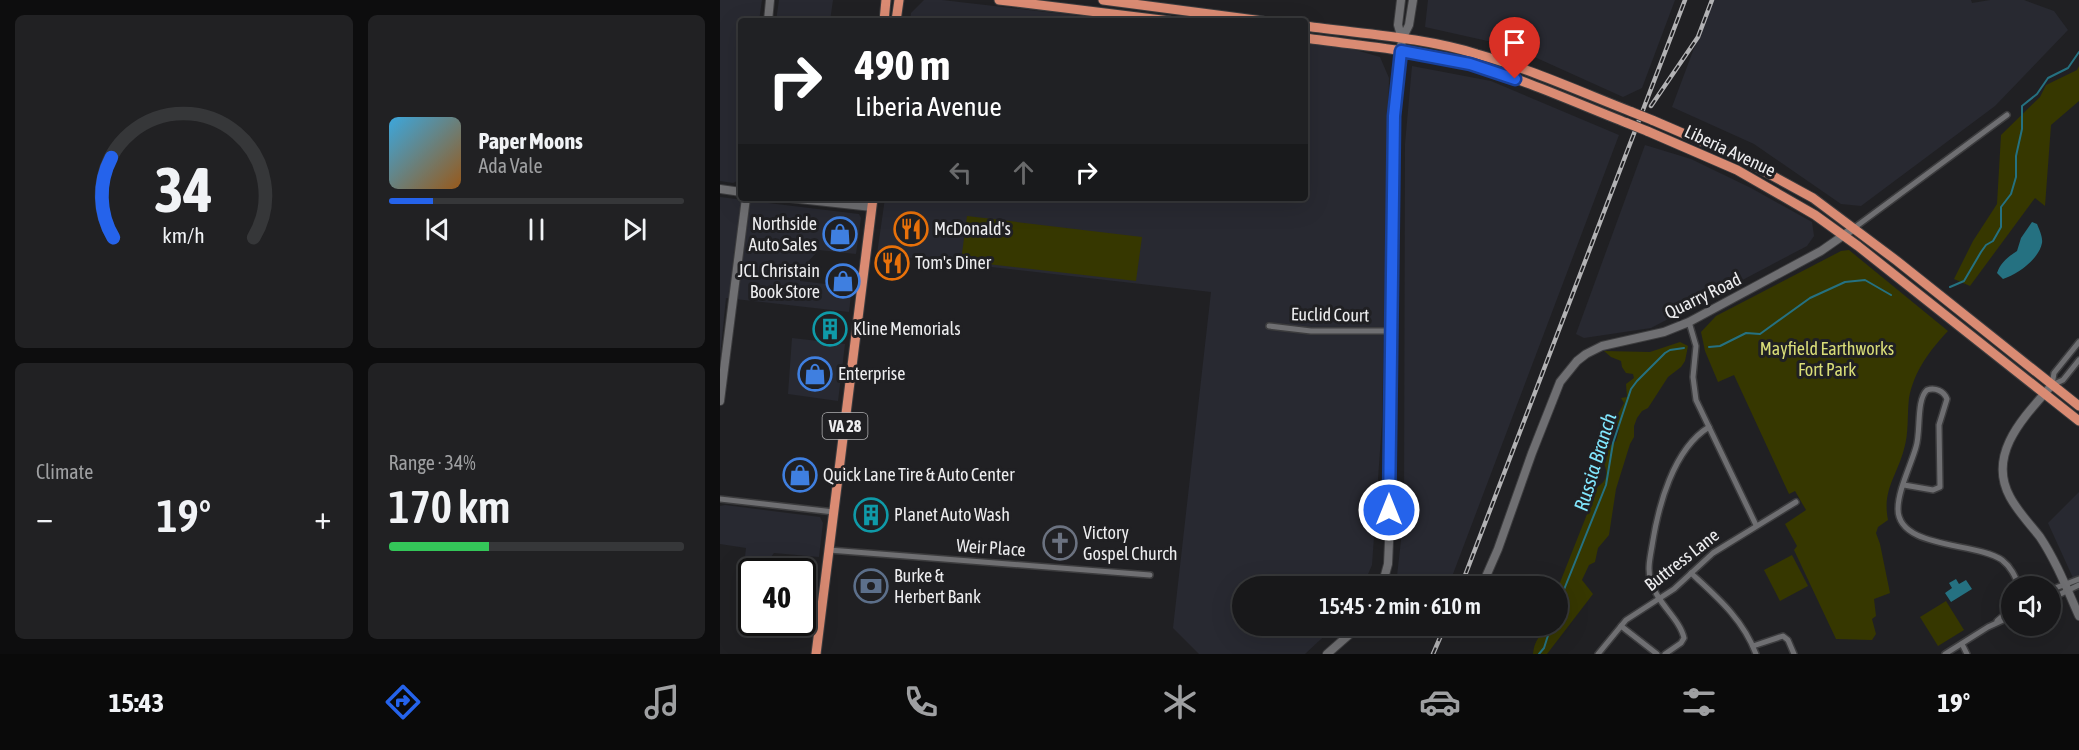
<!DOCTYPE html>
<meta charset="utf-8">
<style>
:root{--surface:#18181a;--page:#212123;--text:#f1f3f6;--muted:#9fa0a2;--line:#363739;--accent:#2563eb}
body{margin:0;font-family:"Asap Condensed",sans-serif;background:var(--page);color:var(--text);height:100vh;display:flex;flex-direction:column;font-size:22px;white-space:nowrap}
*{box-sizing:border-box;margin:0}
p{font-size:20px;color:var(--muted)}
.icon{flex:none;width:33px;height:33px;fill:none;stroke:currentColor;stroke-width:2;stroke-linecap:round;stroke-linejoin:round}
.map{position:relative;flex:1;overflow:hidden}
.panel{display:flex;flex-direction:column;gap:15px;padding:15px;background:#0d0d0e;width:720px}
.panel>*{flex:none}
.banner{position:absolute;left:18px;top:18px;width:570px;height:183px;border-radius:6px;box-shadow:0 6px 24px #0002,0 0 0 2px var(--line);background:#202124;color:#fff;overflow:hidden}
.tools{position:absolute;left:1281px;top:576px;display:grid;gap:12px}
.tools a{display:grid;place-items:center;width:60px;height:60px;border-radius:50%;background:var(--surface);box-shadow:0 6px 24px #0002,0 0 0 2px var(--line);font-size:30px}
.speed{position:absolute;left:18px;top:558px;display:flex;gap:12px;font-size:30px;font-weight:700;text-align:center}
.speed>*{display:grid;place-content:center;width:78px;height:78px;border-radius:50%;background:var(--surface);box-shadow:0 6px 24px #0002,0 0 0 2px var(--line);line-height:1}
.speed .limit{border:3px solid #111;border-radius:9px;background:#fff;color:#111}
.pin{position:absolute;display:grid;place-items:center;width:51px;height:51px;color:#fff;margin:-62px -26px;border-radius:50% 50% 50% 0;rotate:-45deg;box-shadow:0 0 6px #0007}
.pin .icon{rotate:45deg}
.me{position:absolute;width:66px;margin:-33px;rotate:0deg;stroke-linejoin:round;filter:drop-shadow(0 0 4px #0008)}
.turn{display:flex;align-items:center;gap:21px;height:126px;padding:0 18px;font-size:27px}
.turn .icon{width:78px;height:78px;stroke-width:2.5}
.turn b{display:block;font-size:42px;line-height:51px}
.lanes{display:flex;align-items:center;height:57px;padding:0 18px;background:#0003;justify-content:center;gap:30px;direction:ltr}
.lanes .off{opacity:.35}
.big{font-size:45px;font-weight:600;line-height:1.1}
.panel .widget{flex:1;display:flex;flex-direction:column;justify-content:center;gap:9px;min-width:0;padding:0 21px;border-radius:9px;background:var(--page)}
.panel .dial{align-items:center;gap:0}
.dial svg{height:156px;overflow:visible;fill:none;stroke:var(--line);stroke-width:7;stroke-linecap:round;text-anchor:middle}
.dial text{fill:var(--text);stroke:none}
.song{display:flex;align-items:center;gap:18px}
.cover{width:72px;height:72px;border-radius:9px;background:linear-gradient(135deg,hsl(200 70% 55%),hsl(30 70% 35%))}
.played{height:6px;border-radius:3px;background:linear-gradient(90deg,var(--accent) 15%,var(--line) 15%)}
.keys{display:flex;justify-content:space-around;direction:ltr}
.heat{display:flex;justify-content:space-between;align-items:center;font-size:33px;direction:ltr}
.charge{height:9px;border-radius:4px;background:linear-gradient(90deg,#34c759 34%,var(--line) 0)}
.panel .tiles{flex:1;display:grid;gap:15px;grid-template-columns:repeat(2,1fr)}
.trip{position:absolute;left:512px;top:576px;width:336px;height:60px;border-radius:30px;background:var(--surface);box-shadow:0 6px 24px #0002,0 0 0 2px var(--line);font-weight:600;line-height:60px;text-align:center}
.menu{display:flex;height:96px;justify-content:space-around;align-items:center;background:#0a0a0a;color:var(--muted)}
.menu .icon{width:42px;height:42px}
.menu .active{color:var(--accent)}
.menu b{font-size:27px;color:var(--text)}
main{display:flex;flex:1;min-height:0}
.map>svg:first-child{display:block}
.built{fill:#282931}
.green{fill:#363700}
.water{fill:#257181}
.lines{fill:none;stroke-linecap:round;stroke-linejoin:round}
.stream{stroke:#257181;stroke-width:2}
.street-casing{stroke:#3c3c3e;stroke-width:8}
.secondary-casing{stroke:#3c3c3e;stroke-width:10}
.highway-casing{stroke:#3c3c3e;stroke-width:11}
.street{stroke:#6f6f72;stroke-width:5}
.secondary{stroke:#6f6f72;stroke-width:8}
.highway{stroke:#da8b73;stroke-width:9}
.rail-casing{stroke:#b2b2b4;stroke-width:4.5}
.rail{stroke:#202023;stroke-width:2;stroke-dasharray:7;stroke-linecap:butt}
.highway-bridge-casing{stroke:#3c3c3e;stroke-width:11;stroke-linecap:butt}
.highway-bridge{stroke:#da8b73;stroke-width:9}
.route-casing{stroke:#184099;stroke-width:15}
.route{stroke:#2563eb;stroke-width:10}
.labels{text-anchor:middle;stroke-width:6;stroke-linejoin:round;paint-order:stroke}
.shield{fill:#202023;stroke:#b0b0b2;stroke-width:1.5}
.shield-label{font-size:16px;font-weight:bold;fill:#ededef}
.street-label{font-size:18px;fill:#ededef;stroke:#202023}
.poi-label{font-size:18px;fill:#ededef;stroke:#202023;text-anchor:start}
.park-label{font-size:18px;fill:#d9dd78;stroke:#202023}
.water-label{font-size:20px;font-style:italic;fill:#81e7fe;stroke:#202023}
</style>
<main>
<section class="panel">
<div class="tiles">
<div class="widget dial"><svg viewBox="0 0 100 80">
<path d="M14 69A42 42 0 1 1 86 69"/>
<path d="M14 69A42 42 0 0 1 13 28" stroke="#2563eb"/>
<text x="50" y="56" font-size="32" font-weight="700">34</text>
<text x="50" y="72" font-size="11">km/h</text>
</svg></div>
<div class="widget">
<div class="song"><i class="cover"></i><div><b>Paper Moons</b><p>Ada Vale</p></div></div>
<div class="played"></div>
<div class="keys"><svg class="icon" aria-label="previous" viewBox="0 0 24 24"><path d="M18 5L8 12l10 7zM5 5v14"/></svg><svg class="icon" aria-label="pause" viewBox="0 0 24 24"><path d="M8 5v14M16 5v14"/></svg><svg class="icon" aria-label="next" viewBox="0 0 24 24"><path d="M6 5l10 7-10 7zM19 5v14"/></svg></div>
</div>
<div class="widget"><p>Climate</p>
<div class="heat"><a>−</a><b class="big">19°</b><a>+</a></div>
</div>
<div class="widget"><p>Range · 34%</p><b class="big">170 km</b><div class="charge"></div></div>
</div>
</section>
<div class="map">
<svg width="1359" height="654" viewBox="0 0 1359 654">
<rect width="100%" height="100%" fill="#202023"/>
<!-- built -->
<g class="built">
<polygon points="0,0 42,0 39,21 21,21 21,171 19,180 13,183 0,181"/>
<polygon points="59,0 113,0 110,21 56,21"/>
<polygon points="204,0 222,0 403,21 190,21 191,13"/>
<polygon points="708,0 955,0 922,88 903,97 790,46 705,27"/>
<polygon points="992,0 1251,0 1252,3 1270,0 1304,0 1334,11 1348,30 1275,106 1141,206 1121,204 1034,144 952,107"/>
<polygon points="585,42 625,47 660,57 669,78 662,422 652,565 643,586 522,586 522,626 615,626 585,654 479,654 453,628 491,292 157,254 165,198 585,198"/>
<polygon points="692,66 771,81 899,135 733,574 676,585 684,513 685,144"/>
<polygon points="925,145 971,159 1031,188 1092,222 1094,236 1087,246 931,328 864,338 856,334"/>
<polygon points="0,197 139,214 141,218 136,254 99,250 81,269 80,281 132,287 129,312 6,298 0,357"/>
<polygon points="72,338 125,344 118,401 68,394"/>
<polygon points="1359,492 1359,591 1328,523"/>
<polygon points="5,505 100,517 103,523 99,557 54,553 46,564 44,571 32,572 31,583 22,582 26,548 0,544 0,506"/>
</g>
<!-- green -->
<g class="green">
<polygon points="1359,66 1359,101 1331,125 1325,206 1315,198 1250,286 1234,279 1253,241 1277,204 1281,135 1320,97 1326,85 1357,70"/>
<polygon points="247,216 422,237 416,281 241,261"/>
<path d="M1129 250 1228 331C1210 350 1194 371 1189 398 1187 415 1189 433 1184 449 1177 476 1162 490 1168 520L1158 527 1156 533 1160 544 1170 593 1154 599 1156 616 1152 619 1156 634 1152 640 1116 639 1074 550 1077 546 1065 524 1086 510 1075 491 1069 494 1014 375 998 382 985 351 981 332 996 316 1121 251Z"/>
<path d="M960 342 968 346 965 361 961 367 948 377 928 408 922 411 917 418 914 426V437L910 444 896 489 889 535 878 548 875 562 869 565 862 580 873 594 827 654H813C815 638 820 639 824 626H837V590L873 499 866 493C875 487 888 485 886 470 885 464 882 461 882 455L887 448 896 441 899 430 897 425 893 423 904 403 901 398 907 397 906 384 914 378 913 374 906 373 902 367 901 361 891 357 884 351 930 352Z"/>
<polygon points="1072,555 1088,586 1060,601 1044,570"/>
<polygon points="1226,601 1244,630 1218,646 1200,617"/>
</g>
<!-- water -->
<g class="water">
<path d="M1312 222 1317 224C1319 229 1323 237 1322 243 1319 259 1298 274 1283 279L1277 273C1281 262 1288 257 1297 251L1301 238Z"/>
<polygon points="1236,579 1239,584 1246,580 1252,589 1231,602 1225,593 1232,588 1229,583"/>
</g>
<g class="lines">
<!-- stream -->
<g class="stream">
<polyline points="1230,287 1244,281 1261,252 1266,245 1273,241 1281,227 1281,207 1291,194 1296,177 1296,156 1302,129 1302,106 1317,94 1328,78 1348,68 1359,52"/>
<polyline points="989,347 1000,346 1026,333 1040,334 1090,298 1125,282 1145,280 1171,295"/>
<polyline points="837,607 886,485 893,443 911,389 917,381 945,353 950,350 964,348"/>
<polyline points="819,654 824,648 831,626"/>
</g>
<defs>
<g id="street">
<polyline points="1134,228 1287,115"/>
<polyline points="969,322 976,346 973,377 976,400 1036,525"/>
<polyline points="549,326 591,331 672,331"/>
<polyline points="1332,385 1334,373 1359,342"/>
<polyline points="1332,385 1343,380 1359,360"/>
<path d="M1184 485 1213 490 1220 487 1219 425 1227 399C1224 391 1215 387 1207 390 1196 400 1201 432 1196 447 1191 465 1178 490 1178 509 1178 549 1256 542 1282 560 1291 567 1295 576 1299 586"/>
<polyline points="0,499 114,512"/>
<polyline points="109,550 430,575"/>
<path d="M971 573C997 597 1023 619 1036 654"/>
<polyline points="1330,590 1359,579"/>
<polyline points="1330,599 1359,585"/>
<polyline points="1277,621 1292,608"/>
<polyline points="901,626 937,654"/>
<polyline points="1242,644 1247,654"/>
<polyline points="1033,646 1063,636 1068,640 1074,654"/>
<polyline points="878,654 906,620 954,589 993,553 1076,502"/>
<path d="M945 654 961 643 964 638C960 619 937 603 931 582 927 570 930 558 932 546 938 507 953 449 989 427"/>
<polyline points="1225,654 1268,627 1292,616"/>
</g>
<g id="secondary">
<polyline points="48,21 50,0"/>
<polyline points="682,39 689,25 693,0"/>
<polyline points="0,189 21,192"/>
<polyline points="70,198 152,207"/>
<path d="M1332 385C1306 415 1266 453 1290 497 1298 512 1310 524 1320 537 1336 561 1347 589 1359 616"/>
<polyline points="0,401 26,198"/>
<polyline points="662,586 668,564 669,542 674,116 682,39 678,25 681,0"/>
<polyline points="757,586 764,581 778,549 812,453 840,382 857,361 866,354 882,346 944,332 969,322 1101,251 1134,228"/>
<polyline points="607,654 639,626"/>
</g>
<g id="highway">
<polyline points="279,0 450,21"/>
<polyline points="383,0 543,21"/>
<polyline points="164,21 166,0"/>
<polyline points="176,21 179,0"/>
<path d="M585 26C642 34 702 37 757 54 810 69 861 92 912 112"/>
<path d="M585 38C641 46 698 50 753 65 806 80 856 103 907 123"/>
<polyline points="932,120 1018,157 1093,198 1177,261 1359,406"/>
<polyline points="927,131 1017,170 1095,215 1138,246 1359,421"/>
<polyline points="96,654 153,198"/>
</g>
</defs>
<!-- street casing -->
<use href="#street" class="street-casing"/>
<!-- secondary casing -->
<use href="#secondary" class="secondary-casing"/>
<!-- highway casing -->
<use href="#highway" class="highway-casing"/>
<!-- street -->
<use href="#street" class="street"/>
<!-- secondary -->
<use href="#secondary" class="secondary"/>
<!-- highway -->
<use href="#highway" class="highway"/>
<defs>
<g id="rail">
<polyline points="931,106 978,37 992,0"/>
<polyline points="741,586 965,0"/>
<polyline points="713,654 725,626"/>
</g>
</defs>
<!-- rail casing -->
<use href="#rail" class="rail-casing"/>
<!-- rail -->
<use href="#rail" class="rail"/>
<defs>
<g id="highway-bridge">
<polyline points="912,112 932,120"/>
<polyline points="907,123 927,131"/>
</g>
</defs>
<!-- highway-bridge casing -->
<use href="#highway-bridge" class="highway-bridge-casing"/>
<!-- highway-bridge -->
<use href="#highway-bridge" class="highway-bridge"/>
</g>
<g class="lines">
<defs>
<polyline id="route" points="669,510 674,116 681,51 750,64 795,79"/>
</defs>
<!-- route casing -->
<use href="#route" class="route-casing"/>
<!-- route -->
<use href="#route" class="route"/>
</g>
<!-- icons -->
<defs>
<symbol id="restaurant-ring" viewBox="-11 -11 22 22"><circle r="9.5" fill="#202023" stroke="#e8710a" stroke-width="1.5"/><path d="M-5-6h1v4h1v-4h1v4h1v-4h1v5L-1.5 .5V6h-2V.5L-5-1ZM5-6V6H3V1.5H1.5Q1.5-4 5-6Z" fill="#e8710a"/></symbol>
<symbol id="shop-ring" viewBox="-11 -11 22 22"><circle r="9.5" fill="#202023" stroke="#3f7fe0" stroke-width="1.5"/><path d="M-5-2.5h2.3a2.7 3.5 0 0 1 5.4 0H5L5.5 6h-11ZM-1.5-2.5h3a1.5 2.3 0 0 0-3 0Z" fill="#3f7fe0"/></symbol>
<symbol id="building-ring" viewBox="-11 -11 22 22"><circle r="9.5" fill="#202023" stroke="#0f9aa8" stroke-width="1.5"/><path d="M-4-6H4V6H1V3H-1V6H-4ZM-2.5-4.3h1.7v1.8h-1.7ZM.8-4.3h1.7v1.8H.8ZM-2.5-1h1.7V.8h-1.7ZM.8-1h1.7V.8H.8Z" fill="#0f9aa8"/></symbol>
<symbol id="church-ring" viewBox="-11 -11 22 22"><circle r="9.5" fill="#202023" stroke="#6b7280" stroke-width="1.5"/><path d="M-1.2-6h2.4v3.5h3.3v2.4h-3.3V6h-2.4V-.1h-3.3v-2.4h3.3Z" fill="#6b7280"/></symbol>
<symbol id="bank-ring" viewBox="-11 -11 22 22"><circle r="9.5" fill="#202023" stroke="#5c6f8a" stroke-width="1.5"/><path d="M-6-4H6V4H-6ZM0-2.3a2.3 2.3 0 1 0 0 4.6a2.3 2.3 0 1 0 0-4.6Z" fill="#5c6f8a"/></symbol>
</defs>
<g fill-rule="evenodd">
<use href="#restaurant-ring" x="172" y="210" width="38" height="38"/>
<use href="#shop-ring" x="101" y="215" width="38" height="38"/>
<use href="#restaurant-ring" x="153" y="244" width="38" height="38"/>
<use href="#shop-ring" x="104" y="262" width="38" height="38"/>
<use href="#building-ring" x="91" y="310" width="38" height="38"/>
<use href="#shop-ring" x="76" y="355" width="38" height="38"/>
<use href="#shop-ring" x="61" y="456" width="38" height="38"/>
<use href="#building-ring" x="132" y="496" width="38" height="38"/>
<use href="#church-ring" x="321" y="524" width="38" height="38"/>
<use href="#bank-ring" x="132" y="567" width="38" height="38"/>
</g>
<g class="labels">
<!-- shield labels -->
<rect class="shield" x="102.5" y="413" width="45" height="26" rx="4.5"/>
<g class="shield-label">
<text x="125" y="432">VA 28</text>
</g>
<!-- street labels -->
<g class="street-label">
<text transform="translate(1010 151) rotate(25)" y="6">Liberia Avenue</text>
<text transform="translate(983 296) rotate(-26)" y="6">Quarry Road</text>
<text transform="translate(610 315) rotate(1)" y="6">Euclid Court</text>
<text transform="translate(271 548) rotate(4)" y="6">Weir Place</text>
<text transform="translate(962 560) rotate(-38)" y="6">Buttress Lane</text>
</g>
<!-- poi labels -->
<g class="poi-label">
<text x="97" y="230" text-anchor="end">Northside<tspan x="97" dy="21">Auto Sales</tspan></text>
<text x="214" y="235">McDonald's</text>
<text x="195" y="269">Tom's Diner</text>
<text x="100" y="277" text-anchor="end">JCL Christain<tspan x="100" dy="21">Book Store</tspan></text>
<text x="133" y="335">Kline Memorials</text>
<text x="118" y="380">Enterprise</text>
<text x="103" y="481">Quick Lane Tire &amp; Auto Center</text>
<text x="174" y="521">Planet Auto Wash</text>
<text x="363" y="539">Victory<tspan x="363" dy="21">Gospel Church</tspan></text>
<text x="174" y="582">Burke &amp;<tspan x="174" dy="21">Herbert Bank</tspan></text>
</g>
<!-- park labels -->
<g class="park-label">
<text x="1107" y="355">Mayfield Earthworks<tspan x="1107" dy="21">Fort Park</tspan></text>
</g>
<!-- water labels -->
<g class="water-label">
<text transform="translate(875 462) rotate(-73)" y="7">Russia Branch</text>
</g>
</g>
</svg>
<div class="tools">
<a><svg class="icon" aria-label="sound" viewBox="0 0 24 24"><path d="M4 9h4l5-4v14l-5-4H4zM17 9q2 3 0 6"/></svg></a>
</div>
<div class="speed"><div class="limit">40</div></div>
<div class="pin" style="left:795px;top:79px;background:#d93025"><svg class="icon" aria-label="arrive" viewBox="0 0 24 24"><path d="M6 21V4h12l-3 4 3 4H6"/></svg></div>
<svg class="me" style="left:669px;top:510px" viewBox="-20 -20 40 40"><circle r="17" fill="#2563eb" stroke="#fff" stroke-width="3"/><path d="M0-11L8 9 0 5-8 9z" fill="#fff"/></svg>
<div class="trip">15:45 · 2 min · 610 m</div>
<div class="banner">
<div class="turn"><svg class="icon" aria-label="right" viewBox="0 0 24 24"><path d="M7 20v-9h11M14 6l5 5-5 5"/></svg><div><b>490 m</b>Liberia Avenue</div></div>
<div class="lanes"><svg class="icon off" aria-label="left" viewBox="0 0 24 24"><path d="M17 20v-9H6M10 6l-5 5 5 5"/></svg><svg class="icon off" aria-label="ahead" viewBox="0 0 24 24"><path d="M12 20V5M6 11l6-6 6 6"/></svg><svg class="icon" aria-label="right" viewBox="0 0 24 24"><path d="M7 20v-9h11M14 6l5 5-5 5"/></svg></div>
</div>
</div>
</main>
<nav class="menu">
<b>15:43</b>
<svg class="icon active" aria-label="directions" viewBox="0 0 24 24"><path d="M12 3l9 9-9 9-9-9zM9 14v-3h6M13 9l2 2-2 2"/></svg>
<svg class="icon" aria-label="music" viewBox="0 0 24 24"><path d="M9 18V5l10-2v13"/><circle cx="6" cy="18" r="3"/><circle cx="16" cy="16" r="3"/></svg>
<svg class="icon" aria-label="phone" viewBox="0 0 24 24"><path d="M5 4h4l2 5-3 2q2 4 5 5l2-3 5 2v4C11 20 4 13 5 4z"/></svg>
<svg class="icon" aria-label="climate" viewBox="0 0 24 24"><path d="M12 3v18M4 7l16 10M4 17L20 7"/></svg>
<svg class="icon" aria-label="car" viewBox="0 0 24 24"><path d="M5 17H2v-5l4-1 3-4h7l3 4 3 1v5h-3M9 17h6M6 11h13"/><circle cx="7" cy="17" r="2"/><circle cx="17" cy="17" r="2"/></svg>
<svg class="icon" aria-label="filters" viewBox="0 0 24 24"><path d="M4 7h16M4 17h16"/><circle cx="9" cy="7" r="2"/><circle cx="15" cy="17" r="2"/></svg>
<b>19°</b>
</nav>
